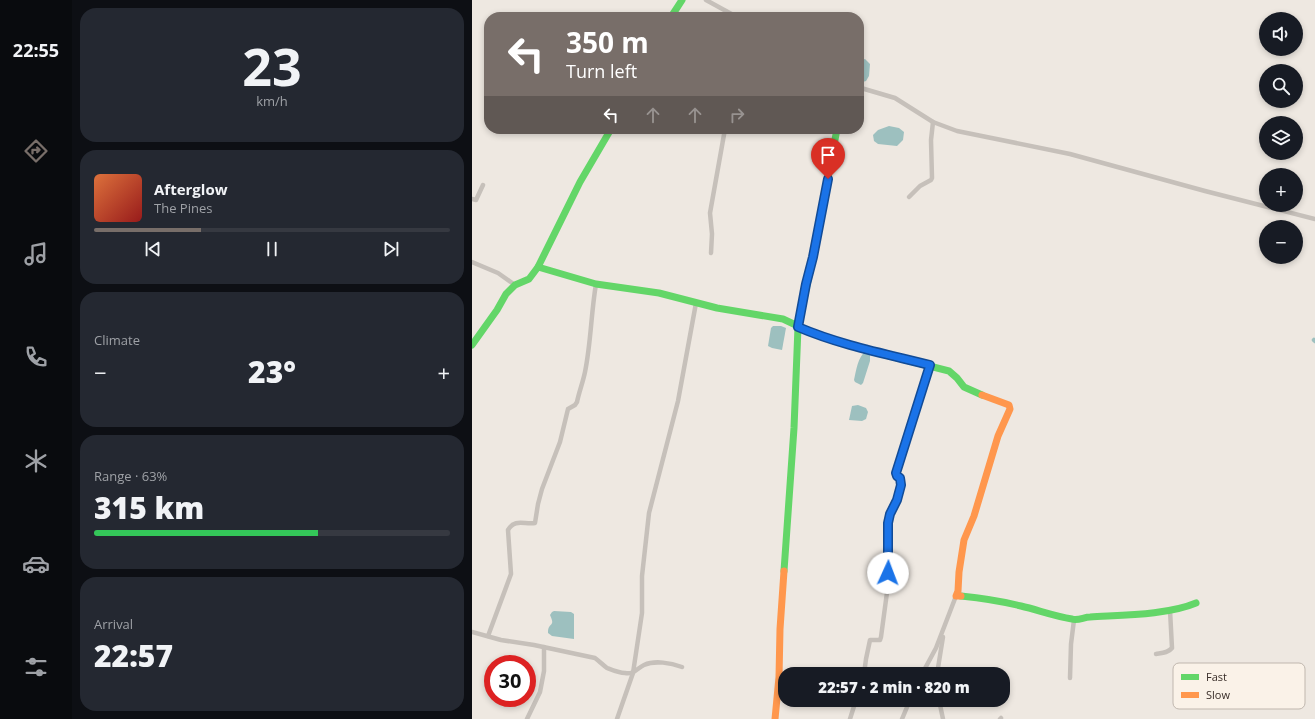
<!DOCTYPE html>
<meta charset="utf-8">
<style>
:root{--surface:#171b24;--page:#242831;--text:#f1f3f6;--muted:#9ea1a6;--line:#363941;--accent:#786e69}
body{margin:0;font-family:"Open Sans",sans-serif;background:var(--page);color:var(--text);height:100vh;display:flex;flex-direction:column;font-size:15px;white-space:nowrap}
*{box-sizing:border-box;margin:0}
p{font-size:13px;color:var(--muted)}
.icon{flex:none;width:22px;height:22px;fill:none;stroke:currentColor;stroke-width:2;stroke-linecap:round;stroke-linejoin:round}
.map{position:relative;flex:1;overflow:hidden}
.side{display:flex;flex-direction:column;gap:8px;padding:8px;background:#0d0f14;width:400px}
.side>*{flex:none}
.guide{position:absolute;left:12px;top:12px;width:380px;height:122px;border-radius:16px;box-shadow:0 2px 6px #0003;background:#786e69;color:#fff;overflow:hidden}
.tools{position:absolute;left:787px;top:12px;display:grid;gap:8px}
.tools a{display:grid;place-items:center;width:44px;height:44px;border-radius:50%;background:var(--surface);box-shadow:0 2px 6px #0003;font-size:20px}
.speed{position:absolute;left:12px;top:655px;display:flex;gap:8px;font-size:20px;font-weight:700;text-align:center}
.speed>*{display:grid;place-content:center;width:52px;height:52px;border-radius:50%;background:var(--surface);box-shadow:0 2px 6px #0003;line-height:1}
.speed .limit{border:6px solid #d22;background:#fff;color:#111}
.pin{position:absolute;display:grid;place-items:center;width:34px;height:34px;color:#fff;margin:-41px -17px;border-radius:50% 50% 50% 0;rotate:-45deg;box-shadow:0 0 4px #0007}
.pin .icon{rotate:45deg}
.me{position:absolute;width:44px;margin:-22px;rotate:2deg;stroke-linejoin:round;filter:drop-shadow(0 0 3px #0008)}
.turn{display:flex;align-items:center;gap:14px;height:84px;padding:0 16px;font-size:18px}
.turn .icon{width:52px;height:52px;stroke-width:2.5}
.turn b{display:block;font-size:28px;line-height:34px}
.lanes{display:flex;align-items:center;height:38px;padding:0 16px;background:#0003;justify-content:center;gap:20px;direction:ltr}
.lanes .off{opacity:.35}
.big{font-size:30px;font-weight:800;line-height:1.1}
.side .tile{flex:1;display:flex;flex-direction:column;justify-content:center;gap:6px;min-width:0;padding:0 14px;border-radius:16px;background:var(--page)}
.side .dial{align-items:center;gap:0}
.dial b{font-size:52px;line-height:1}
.song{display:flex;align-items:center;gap:12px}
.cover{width:48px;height:48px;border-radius:6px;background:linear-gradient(135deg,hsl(20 70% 55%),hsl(0 70% 35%))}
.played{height:4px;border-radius:2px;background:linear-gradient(90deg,var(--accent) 30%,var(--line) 30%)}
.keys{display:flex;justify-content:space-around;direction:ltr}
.heat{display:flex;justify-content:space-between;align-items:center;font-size:22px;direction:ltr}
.charge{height:6px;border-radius:3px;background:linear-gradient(90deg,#34c759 63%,var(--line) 0)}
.trip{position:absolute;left:306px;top:667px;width:232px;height:40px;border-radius:16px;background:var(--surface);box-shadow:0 2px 6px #0003;font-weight:800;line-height:40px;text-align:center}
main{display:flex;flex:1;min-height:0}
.dock{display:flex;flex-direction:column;width:72px;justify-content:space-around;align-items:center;background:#090b0e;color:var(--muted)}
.dock .icon{width:28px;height:28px}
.dock .selected{color:var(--accent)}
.dock b{font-size:18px;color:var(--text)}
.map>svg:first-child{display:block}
.water{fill:#9dc0bf}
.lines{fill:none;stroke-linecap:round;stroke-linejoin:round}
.canal{stroke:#9dc0bf;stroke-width:4.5}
.street{stroke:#c6c0ba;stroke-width:4.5}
.fast{stroke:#63d668;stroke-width:7}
.slow{stroke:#ff974d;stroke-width:7}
.route-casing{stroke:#114b97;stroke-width:10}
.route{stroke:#1a73e8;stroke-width:7}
.key{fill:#faf2e8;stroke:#c0b7ae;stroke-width:1}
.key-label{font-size:11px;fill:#382d28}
</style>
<main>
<nav class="dock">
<b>22:55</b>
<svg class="icon selected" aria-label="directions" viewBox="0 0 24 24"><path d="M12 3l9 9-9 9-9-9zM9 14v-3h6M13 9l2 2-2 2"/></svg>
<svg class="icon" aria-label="music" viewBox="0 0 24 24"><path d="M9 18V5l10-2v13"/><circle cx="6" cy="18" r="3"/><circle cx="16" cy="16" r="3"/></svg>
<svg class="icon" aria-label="phone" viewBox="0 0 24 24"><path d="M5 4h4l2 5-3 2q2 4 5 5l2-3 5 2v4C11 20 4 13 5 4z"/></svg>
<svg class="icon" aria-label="climate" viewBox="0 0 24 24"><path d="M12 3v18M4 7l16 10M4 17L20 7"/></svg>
<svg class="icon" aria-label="car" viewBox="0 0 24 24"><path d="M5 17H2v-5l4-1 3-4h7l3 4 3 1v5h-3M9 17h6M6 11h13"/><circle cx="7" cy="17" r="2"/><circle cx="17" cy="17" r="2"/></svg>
<svg class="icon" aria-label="filters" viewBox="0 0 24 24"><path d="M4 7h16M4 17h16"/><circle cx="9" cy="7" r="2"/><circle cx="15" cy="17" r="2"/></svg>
</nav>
<section class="side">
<div class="tile dial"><b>23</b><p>km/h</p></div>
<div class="tile">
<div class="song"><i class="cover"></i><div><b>Afterglow</b><p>The Pines</p></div></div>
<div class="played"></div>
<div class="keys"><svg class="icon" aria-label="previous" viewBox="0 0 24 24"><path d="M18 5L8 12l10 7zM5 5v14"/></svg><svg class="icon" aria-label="pause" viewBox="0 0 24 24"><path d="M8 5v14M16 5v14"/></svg><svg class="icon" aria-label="next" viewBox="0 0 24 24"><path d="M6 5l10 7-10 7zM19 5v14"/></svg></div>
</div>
<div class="tile"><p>Climate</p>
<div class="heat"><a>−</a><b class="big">23°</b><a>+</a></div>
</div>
<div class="tile"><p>Range · 63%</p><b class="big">315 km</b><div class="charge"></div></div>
<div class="tile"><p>Arrival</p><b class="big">22:57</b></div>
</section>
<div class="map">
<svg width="843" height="719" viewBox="0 0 843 719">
<rect width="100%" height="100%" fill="#eee8e1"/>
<!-- water -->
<g class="water">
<polygon points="393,59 398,64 397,76 394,81 387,83 387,61"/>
<polygon points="417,126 427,128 432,132 431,140 425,146 406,144 402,141 401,135 406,130"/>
<polygon points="301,326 309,326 314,328 310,350 300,348 296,346 299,328"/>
<path d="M394 351 398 353V361L391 383 389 385 383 382 382 380C384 371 386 356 394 351Z"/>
<polygon points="386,405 394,408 396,412 394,419 390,421 377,420 380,406"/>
<path d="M82 611 99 612 102 614V639L80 636 76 633C76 621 84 628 78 615L80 612Z"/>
</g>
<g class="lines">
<!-- canal -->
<polyline class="canal" points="842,340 843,341"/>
<!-- street -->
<g class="street">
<polyline points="234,0 265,17"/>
<polyline points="387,89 389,88 423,98 461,122 485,131 598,154 733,191 843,219"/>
<polyline points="437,197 448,186 459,180 460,178 459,140 461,122"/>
<polyline points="0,199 4,200 11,185"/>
<polyline points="239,253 240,234 238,213 253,129"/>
<polyline points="0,262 26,273 43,285"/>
<path d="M0 632 29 640 62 645 123 658C127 661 131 665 135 668 140 670 147 673 153 673 162 675 165 668 172 665 183 660 199 663 210 667"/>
<path d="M16 636 39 574 36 530C43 518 53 525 63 523L66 504 70 489 88 442 96 409 103 405 105 402C107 392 111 382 113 372 119 343 119 313 124 284"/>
<path d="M684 654C690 653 696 653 700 648L698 610"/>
<polyline points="392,674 394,659 398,640 408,640 409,637 416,585 417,547 416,523 418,514 425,500 429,485 428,478 425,476 424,473 458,365"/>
<polyline points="450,674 464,648 484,596"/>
<polyline points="465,674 471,637"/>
<polyline points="598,678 599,644 602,620"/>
<polyline points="467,700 471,719"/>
<polyline points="55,719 68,692 72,671 72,647"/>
<polyline points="145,719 161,673 170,613 170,576 177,513 206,401 224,303"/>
<polyline points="378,719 384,700"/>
<polyline points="430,719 438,700"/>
<polyline points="528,719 529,718"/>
</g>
<!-- fast -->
<g class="fast">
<polyline points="199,17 210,0"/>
<polyline points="66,267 124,284 187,293 245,308 311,319 345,335 402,352 477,371 485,378 492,387 510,395"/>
<polyline points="0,345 25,310 34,294 43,285 57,279 66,267 108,182 139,129"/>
<polyline points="312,571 322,428 326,327 341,257 365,129"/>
<path d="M489 596C509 598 529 601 549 606 566 610 582 616 600 619 606 621 612 617 618 617 649 615 696 615 724 603"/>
</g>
<!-- slow -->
<g class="slow">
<polyline points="489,596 484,596 486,591 487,572 492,540 502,516 526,436 538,409 537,405 510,395"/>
<polyline points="303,719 307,677 308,629 312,571"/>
</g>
</g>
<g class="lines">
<defs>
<path id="route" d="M356 179 341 257 334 284 326 327C368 345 414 354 458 365L424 473 425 476 428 478 429 485 425 500 418 514 416 523V573"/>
</defs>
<!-- route casing -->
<use href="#route" class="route-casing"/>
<!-- route -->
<use href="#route" class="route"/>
</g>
<!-- legend -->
<rect x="701" y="663" width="132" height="46" rx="6" class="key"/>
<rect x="709" y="674" width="18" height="6" fill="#63d668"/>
<rect x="709" y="692" width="18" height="6" fill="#ff974d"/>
<g class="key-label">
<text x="734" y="681">Fast</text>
<text x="734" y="699">Slow</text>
</g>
</svg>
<div class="tools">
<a><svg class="icon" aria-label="sound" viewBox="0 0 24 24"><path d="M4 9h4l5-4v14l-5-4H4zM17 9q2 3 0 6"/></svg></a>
<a><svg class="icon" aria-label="search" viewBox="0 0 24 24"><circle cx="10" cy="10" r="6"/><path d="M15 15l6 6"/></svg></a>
<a><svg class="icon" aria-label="layers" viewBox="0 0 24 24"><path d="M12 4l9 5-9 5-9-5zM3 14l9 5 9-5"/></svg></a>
<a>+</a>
<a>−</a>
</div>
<div class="speed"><div class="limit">30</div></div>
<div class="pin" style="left:356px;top:179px;background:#d93025"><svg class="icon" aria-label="arrive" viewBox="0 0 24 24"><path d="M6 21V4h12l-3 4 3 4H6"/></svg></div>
<svg class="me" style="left:416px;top:573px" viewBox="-20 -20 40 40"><circle r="19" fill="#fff"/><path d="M0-13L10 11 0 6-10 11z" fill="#1a73e8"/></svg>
<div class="trip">22:57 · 2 min · 820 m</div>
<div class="guide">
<div class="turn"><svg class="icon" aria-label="left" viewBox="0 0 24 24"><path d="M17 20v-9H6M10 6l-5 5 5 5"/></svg><div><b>350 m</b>Turn left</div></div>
<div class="lanes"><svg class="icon" aria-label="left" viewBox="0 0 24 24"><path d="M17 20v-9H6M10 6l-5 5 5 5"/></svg><svg class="icon off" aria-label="ahead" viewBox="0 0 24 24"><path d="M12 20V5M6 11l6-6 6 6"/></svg><svg class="icon off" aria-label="ahead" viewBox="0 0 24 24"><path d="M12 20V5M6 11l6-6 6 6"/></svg><svg class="icon off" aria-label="right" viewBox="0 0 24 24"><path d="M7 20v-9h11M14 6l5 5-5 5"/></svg></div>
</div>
</div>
</main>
